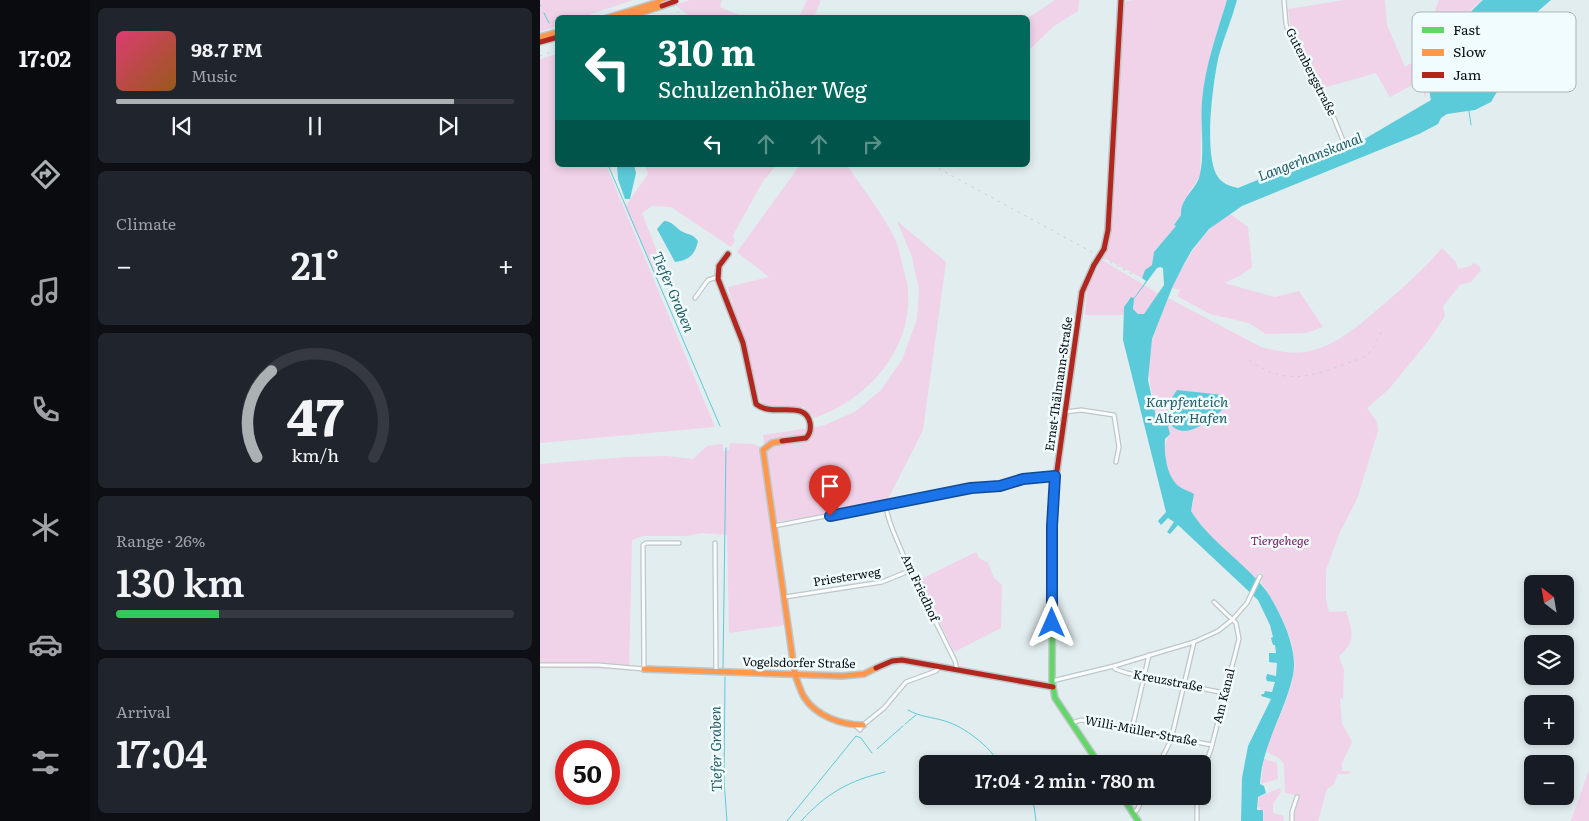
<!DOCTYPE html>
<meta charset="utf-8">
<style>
:root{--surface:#171b24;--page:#20242c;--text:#f1f3f6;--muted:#9ea1a6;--line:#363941;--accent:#abb0b2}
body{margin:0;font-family:Literata,serif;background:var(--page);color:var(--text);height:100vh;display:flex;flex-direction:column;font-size:19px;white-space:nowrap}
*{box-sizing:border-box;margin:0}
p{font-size:16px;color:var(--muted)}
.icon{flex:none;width:28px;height:28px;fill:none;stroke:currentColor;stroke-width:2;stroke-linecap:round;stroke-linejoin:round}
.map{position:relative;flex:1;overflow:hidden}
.panel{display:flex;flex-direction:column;gap:8px;padding:8px;background:#0d0f14;width:450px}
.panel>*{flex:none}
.top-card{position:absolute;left:15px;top:15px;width:475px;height:152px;border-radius:8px;box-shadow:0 2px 8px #0003;background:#00695c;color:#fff;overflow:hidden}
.needle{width:32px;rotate:329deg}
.buttons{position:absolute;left:984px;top:575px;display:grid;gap:10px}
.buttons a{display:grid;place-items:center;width:50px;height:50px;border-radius:8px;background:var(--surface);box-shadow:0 2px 8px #0003;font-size:25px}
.speed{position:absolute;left:15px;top:740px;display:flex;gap:10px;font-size:25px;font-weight:700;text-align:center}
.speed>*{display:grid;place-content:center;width:65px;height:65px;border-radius:50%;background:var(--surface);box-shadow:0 2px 8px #0003;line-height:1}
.speed .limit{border:8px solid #d22;background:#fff;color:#111}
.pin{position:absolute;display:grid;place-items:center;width:42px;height:42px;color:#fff;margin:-51px -21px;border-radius:50% 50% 50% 0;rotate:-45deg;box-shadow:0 0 5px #0007}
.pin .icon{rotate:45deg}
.me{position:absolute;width:55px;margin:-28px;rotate:0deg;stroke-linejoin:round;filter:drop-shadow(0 0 4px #0008)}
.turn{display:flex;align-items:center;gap:18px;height:105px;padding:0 20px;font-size:22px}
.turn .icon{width:65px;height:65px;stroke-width:2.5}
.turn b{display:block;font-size:35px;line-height:42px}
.lanes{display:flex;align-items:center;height:48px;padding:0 20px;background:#0003;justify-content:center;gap:25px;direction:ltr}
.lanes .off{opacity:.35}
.big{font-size:38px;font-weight:600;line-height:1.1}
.panel .tile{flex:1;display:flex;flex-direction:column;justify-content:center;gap:8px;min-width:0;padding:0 18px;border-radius:8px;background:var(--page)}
.panel .dial{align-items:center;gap:0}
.dial svg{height:130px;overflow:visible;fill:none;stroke:var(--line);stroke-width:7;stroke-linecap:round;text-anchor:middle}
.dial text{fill:var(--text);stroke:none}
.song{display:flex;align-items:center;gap:15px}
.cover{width:60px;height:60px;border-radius:8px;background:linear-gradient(135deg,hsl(340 70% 55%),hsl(30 70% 35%))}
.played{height:5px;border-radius:2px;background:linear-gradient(90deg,var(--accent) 85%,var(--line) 85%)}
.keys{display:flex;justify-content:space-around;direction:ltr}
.heat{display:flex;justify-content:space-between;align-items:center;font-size:28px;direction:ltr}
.charge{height:8px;border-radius:4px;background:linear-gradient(90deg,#34c759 26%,var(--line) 0)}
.trip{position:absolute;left:379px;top:755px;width:292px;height:50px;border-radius:8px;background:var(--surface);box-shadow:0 2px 8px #0003;font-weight:600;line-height:50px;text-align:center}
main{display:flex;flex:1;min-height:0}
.menu{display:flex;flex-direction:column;width:90px;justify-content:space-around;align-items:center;background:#090b0e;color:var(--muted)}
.menu .icon{width:35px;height:35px}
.menu .on{color:var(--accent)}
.menu b{font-size:22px;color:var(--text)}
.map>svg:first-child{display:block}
.green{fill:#f0d2e9}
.water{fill:#5ccbd9;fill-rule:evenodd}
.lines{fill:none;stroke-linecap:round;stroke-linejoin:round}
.stream{stroke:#5ccbd9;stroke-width:1}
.street-casing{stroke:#bec7c9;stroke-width:5.5}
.fast-casing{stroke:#bec7c9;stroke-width:8}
.slow-casing{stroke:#bec7c9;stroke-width:8}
.jam-casing{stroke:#bec7c9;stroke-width:8}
.street{stroke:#fbfcfd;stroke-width:3}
.fast{stroke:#63d668;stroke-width:5}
.slow{stroke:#ff974d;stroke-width:5}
.jam{stroke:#b3261e;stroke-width:5}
.rail{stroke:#ced1d1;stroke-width:1;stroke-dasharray:2.5 5;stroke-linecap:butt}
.jam-bridge-casing{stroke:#bec7c9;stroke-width:8;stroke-linecap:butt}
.jam-bridge{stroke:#b3261e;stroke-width:5}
.route-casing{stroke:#114b97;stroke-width:12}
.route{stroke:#1a73e8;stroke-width:9}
.labels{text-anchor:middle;stroke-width:5;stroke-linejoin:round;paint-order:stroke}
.street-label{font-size:12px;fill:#090f11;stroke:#f0fcfe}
.park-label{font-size:12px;font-style:italic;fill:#76165e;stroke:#f0fcfe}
.water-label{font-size:14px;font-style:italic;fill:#235c65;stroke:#f0fcfe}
.key{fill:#f0fcfe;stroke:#abb5b7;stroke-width:1}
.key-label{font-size:14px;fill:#090f11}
</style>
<main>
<nav class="menu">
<b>17:02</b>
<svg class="icon on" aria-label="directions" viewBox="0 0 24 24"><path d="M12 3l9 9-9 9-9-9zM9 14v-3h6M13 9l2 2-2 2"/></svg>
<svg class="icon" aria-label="music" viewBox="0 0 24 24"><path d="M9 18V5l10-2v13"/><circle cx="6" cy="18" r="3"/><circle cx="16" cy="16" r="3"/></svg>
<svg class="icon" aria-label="phone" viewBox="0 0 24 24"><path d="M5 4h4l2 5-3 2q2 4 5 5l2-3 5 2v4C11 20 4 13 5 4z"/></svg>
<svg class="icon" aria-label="climate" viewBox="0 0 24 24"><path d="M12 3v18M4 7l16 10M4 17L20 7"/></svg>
<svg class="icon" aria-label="car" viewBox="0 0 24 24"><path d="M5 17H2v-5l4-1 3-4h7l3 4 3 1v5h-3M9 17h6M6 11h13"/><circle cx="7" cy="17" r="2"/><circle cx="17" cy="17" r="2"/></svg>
<svg class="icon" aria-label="filters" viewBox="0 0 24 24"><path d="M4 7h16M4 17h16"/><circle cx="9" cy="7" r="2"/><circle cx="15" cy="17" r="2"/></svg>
</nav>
<section class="panel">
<div class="tile">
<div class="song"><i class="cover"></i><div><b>98.7 FM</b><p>Music</p></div></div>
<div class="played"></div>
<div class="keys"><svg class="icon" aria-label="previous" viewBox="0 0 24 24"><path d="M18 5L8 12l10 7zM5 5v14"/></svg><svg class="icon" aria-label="pause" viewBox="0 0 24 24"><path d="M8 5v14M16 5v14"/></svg><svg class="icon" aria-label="next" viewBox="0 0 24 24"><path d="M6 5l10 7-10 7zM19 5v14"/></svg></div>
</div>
<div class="tile"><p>Climate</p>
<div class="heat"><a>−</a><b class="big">21°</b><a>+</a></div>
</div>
<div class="tile dial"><svg viewBox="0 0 100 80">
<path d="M14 69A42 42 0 1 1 86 69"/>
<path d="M14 69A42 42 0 0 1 23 16" stroke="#abb0b2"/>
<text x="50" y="56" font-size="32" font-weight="700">47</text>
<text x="50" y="72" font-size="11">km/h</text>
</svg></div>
<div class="tile"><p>Range · 26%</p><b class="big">130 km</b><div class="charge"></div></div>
<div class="tile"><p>Arrival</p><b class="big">17:04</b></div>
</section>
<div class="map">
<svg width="1049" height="821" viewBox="0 0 1049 821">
<rect width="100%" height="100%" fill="#e2edef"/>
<!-- green -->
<g class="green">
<polygon points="0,0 93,0 42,17 18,18 17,26 0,32"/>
<polygon points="150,0 182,0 180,7 205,17 151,17 135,5"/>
<polygon points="267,0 281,0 274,17 259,17"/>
<polygon points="515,0 539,0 538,11 514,26 488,51 488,18"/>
<polygon points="596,0 687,0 671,52 662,101 660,176 649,192 641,215 634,224 636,226 614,252 612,265 605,270 602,278 563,257 572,231 584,8 586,1"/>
<polygon points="805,0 845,0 847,25 865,67 878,59 877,75 880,90 874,84 850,97 836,73 783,88 751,31 748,9"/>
<path d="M899 0H942C911 25 896 60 885 98L880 76 886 35Z"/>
<polygon points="17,54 18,165 66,165 175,427 0,443 0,59"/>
<polygon points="105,165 237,165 223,181 193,235 195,241 191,247 131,207 112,206 102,213 123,267 117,278 85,207 108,174"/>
<path d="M260 165H307C323 189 342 213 355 239 359 247 361 259 363 268 365 275 368 283 368 290 372 351 328 399 274 418L264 407 231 410 222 406 188 287 229 277 197 252Z"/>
<path d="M689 213 708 227 712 267 701 275 684 283 735 297 759 291 783 327 766 333 726 334 709 323 670 314 637 296 640 290 632 288C647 258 661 233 689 213Z"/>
<polygon points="357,221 406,262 383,430 346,503 236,522 223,435 282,426 315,412 341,390 362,360 377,319 379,290 372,257"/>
<path d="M902 248 916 262 918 269 931 266 933 263 939 266 941 270 931 282 920 285 903 306 905 316 889 340 849 389 827 408 837 422 838 431 817 499 800 532 786 570V600L789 612 806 611C812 631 817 641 799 656L804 671 803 699 800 698 802 723 812 742 802 763V771H810L809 774H798L793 785 787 789 778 821H753L759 796 745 793 744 764 739 758 725 751C735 725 750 699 754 671 758 642 736 605 721 582L723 573 718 572 716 579 668 534 650 511 654 500C647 494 637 488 633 481 626 470 621 443 630 434L628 426 617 422 616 419 608 369 612 340 628 298 721 347C736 351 754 355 770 351 800 344 821 323 844 304 865 286 884 269 902 248Z"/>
<polygon points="562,260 619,294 604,314 598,314 594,312 593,304 588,299 583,315 545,315 547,289"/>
<polygon points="190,443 213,444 221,447 246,625 189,633 187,535 161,533 147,536 103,536 92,540 89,669 0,668 0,464 88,457 127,456 153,459 167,446 183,444 183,451 189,450"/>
<polygon points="436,552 439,558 448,563 454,578 462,585 461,628 414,652 379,580"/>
<polygon points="724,759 737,763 738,779 721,784"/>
<polygon points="1049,770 1049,821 1031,821"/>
<polygon points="740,788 741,792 733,804 733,813 744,816 743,821 723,821 724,810 720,810 720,807 718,807 719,797"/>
</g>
<!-- water -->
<g class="water">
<path d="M687 0H697C692 19 684 37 679 55 673 80 663 157 678 177 683 184 690 186 698 188L793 149 804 151 891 100C882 69 921 19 943 0H1011L975 31 958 90 951 102 935 110 907 114 901 118 898 124 879 134 702 206 669 229 652 250 644 264 632 288 612 339 608 380 617 422 623 421 627 425 630 424 626 420 631 399 637 390 683 395 689 401V404C676 415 647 444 630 424L628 426 630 434 625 439C624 451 626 471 634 481 638 488 647 490 654 494L651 511C669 540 697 557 719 582 732 596 740 614 747 631 752 646 756 660 753 675 745 713 722 744 720 784L724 786 726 793 718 797 717 810H723V821H701L702 778 708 746 731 699 721 696 722 694H724L725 691 732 692 735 682 727 681 726 678 727 674 736 676 737 663 729 662V653H736L735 645H733L731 638 733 637 730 625 718 600 638 525 630 534 627 532 634 522 628 518 621 525 618 521 626 512 583 340 584 307 591 297 594 298 606 281 602 278 605 270 612 265 614 252 636 226 634 225 641 215C640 198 658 188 660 174 665 151 660 125 662 101 665 66 677 33 687 0ZM620 267 623 268 624 285 604 314H598L593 309 594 299 617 268Z"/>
<polygon points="77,165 94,165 96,173 90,199 85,199 78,179"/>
<path d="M124 221C133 221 135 228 143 232 149 235 153 234 158 241 155 255 149 260 135 262L117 229Z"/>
</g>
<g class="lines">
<!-- stream -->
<g class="stream">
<polyline points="0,5 1,6"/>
<polyline points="4,13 9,23"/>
<polyline points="929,111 931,125"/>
<polyline points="68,165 180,426"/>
<polyline points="183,668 186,448"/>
<polyline points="185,677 184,781 187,821"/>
<path d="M368 710C380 717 392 717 405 721 425 727 449 746 460 764"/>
<polyline points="365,724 376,715"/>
<polyline points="337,749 363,726"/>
<polyline points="489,796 494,806 496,821"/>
<polyline points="247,821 316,736 321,738 332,753"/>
<path d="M261 821C287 793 308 781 345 772"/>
</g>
<defs>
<g id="street">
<polyline points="744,0 746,24 748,31 794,118 804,143"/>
<polyline points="155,298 168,280 178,277"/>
<polyline points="525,412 541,410 574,415 579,447 576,462"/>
<path d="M346 506C348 525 359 542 365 560L415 661 417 670"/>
<polyline points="234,526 431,488 460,486 483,479 515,475"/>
<polyline points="175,543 176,672"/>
<polyline points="245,597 342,582 369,571"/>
<polyline points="0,665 58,665 104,669 103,545 106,543 139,543"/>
<polyline points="574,666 575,669 587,673 684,693"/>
<polyline points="512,681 574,666 654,642 678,631 692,620 707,603 720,576"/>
<polyline points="532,723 541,720 672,745"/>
<polyline points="316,726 320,730 323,725 344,708 366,682 396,671 399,667"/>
<polyline points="592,729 609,655"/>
<polyline points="619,764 631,740 654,642"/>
<polyline points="662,774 671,749 699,639 696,623 674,602"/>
<polyline points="657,796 657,821"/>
<polyline points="593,813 597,810 604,796"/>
<polyline points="752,821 752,812 757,797"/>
</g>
<g id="fast">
<polyline points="513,499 512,681 515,698 559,764"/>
<polyline points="582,796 598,821"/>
</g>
<g id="slow">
<polyline points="67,18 125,0"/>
<polyline points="84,18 122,6"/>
<polyline points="0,37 18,32"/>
<path d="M242 441 232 443 223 450 255 675C258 682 260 690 264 697 276 716 301 725 323 725"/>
<polyline points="104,669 302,676 324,674 336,668"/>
</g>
<g id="jam">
<polyline points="0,42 18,37"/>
<polyline points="564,249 568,230 581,0"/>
<path d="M188 254 179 266 178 279 203 343 216 404C233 418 265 399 270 423 271 429 270 434 266 438L242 441"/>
<polyline points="513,499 542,292 554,265"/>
<polyline points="336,668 352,661 362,660 513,687"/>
</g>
</defs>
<!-- street casing -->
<use href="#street" class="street-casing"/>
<!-- fast casing -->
<use href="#fast" class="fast-casing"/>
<!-- slow casing -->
<use href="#slow" class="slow-casing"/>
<!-- jam casing -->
<use href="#jam" class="jam-casing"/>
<!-- street -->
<use href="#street" class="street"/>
<!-- fast -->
<use href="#fast" class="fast"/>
<!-- slow -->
<use href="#slow" class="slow"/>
<!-- jam -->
<use href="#jam" class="jam"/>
<!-- rail -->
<g class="rail">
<polyline points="127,0 144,18"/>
<polyline points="0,56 18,50"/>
<polyline points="392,165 594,275"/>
<path d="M709 360C743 385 769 378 805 364 813 361 823 359 829 353 836 346 838 337 843 329"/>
</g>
<defs>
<g id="jam-bridge">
<polyline points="122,6 136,1"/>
<polyline points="554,265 564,249"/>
</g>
</defs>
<!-- jam-bridge casing -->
<use href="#jam-bridge" class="jam-bridge-casing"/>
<!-- jam-bridge -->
<use href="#jam-bridge" class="jam-bridge"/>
</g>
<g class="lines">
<defs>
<polyline id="route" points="290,516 431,488 460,486 483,479 515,476 512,526 512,623"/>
</defs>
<!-- route casing -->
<use href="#route" class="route-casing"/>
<!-- route -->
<use href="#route" class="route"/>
</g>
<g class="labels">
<!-- street labels -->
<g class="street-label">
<text transform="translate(771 72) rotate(63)" y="4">Gutenbergstraße</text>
<text transform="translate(519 384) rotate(-82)" y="4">Ernst-Thälmann-Straße</text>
<text transform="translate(307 577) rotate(-9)" y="4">Priesterweg</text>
<text transform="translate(380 588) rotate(65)" y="4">Am Friedhof</text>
<text transform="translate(259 663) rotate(1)" y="4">Vogelsdorfer Straße</text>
<text transform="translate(628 681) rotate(11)" y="4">Kreuzstraße</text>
<text transform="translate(684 696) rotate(-76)" y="4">Am Kanal</text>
<text transform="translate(601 731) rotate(11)" y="4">Willi-Müller-Straße</text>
</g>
<!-- park labels -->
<g class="park-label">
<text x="740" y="545">Tiergehege</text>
</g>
<!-- water labels -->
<g class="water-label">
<text transform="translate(770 157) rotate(-21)" y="5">Langerhanskanal</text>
<text transform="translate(133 292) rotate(67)" y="5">Tiefer Graben</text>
<text x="647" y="407">Karpfenteich<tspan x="647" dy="16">- Alter Hafen</tspan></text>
<text transform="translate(176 749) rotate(-91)" y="5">Tiefer Graben</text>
</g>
</g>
<!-- legend -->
<rect x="872" y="12" width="164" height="80" rx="8" class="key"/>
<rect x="882" y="27" width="22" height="6" fill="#63d668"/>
<rect x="882" y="49" width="22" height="7" fill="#ff974d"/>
<rect x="882" y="72" width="22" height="6" fill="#b3261e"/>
<g class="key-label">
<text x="913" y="35">Fast</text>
<text x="913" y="57">Slow</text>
<text x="913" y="80">Jam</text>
</g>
</svg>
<div class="buttons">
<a><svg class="needle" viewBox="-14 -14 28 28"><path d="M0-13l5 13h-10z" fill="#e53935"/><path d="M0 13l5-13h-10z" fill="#9ea1a6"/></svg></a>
<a><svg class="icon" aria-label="layers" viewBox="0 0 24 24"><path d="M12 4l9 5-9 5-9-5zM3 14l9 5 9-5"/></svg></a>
<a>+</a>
<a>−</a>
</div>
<div class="speed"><div class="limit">50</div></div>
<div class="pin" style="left:290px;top:516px;background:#d93025"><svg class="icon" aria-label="arrive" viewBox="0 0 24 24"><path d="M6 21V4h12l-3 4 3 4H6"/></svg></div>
<svg class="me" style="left:512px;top:623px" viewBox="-20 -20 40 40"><path d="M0-17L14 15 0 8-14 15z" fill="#1a73e8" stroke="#fff" stroke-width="4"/></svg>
<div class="trip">17:04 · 2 min · 780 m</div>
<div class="top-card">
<div class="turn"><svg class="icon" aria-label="left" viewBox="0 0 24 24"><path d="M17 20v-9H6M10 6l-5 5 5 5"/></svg><div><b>310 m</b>Schulzenhöher Weg</div></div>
<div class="lanes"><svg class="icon" aria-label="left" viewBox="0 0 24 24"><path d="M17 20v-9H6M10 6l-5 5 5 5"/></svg><svg class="icon off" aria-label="ahead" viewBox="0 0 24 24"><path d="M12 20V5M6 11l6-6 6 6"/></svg><svg class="icon off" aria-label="ahead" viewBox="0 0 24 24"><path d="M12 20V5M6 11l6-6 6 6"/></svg><svg class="icon off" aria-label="right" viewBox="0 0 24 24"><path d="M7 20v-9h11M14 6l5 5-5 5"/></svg></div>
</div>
</div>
</main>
